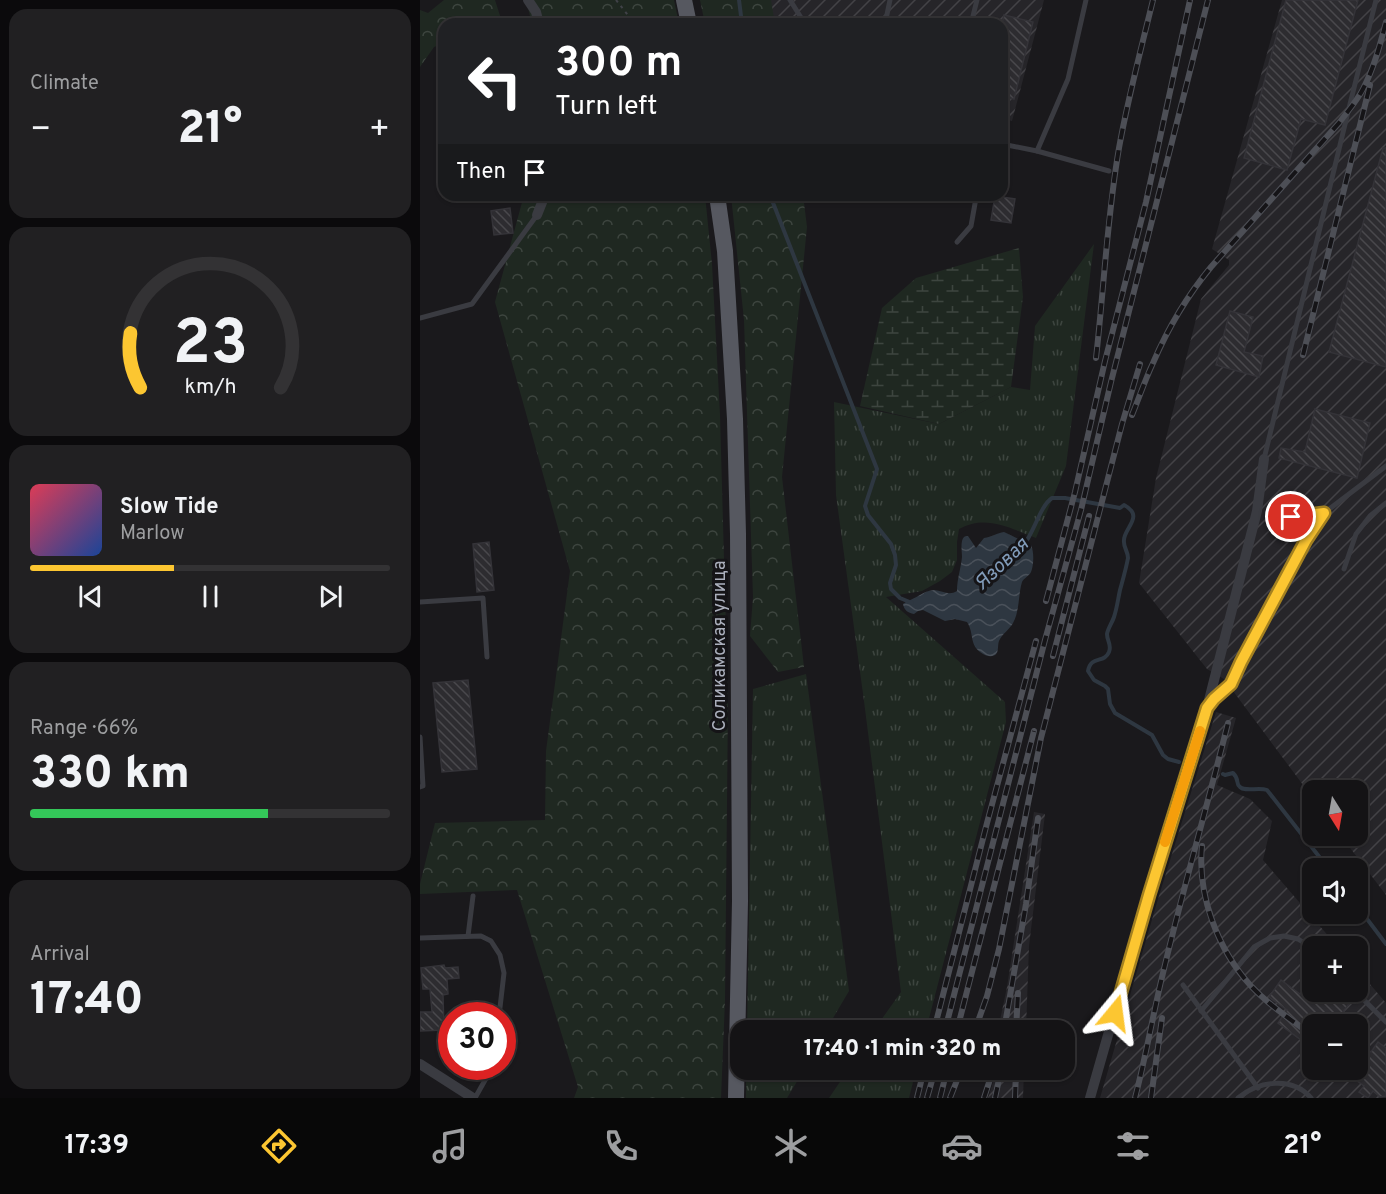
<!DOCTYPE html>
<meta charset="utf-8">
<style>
:root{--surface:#141315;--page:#212022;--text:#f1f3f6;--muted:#9d9ea0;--line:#333234;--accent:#fcc631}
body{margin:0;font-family:Overpass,sans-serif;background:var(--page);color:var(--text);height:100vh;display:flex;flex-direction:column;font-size:22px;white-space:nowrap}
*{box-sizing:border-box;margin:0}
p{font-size:20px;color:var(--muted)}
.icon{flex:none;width:33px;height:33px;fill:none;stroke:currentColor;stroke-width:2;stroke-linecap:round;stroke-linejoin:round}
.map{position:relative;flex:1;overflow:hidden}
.details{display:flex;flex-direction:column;gap:9px;padding:9px;background:#0b0a0c;width:420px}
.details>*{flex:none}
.hud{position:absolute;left:18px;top:18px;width:570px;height:183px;border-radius:18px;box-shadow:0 2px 4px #0004,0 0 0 2px var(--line);background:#202124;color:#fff;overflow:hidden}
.needle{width:39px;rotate:169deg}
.buttons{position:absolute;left:882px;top:780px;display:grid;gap:12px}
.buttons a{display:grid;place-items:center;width:66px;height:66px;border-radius:12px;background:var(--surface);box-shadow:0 2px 4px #0004,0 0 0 2px var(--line);font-size:30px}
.speed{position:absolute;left:18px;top:1002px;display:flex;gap:12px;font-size:30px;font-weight:700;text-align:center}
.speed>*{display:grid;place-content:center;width:78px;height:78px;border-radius:50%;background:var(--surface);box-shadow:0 2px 4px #0004,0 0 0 2px var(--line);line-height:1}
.speed .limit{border:9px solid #d22;background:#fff;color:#111}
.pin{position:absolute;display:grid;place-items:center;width:51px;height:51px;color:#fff;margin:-26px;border:3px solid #fff;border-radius:50%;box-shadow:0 2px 6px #0007}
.me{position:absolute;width:66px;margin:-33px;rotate:16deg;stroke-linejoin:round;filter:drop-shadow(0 0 4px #0008)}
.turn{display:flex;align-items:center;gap:21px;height:126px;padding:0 18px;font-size:27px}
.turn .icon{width:78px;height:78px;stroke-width:2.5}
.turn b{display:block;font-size:42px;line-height:51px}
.then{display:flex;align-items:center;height:57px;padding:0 18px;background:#0003;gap:12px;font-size:22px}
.big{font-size:45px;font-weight:800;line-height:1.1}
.details .widget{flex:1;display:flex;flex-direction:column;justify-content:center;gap:9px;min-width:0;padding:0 21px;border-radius:18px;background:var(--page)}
.details .dial{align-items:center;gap:0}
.dial svg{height:156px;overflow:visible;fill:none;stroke:var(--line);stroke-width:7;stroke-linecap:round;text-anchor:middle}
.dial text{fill:var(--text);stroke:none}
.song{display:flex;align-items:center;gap:18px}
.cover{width:72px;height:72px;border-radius:9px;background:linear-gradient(135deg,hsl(350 70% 55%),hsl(220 70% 35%))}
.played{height:6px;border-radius:3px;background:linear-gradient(90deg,var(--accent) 40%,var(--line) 40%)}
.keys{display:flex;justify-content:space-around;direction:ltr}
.heat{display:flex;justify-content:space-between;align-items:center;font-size:33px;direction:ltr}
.charge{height:9px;border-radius:4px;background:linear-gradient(90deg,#34c759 66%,var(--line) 0)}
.trip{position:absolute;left:310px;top:1020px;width:345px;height:60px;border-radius:18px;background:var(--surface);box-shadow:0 2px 4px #0004,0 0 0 2px var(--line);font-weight:800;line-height:60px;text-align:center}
.dock{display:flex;height:96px;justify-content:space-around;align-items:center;background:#080808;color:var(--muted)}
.dock .icon{width:42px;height:42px}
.dock .current{color:var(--accent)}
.dock b{font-size:27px;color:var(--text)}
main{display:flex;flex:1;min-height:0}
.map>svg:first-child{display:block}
.industrial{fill:url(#industrial-furrows);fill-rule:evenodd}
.grass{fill:url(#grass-tufts)}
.forest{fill:url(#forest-crowns)}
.wetland{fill:url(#wetland-marsh)}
.water{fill:url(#water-waves)}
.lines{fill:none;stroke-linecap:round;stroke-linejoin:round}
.stream{stroke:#2e3741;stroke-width:4}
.building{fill:url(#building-back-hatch);stroke:#343338;stroke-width:1.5}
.path{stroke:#404248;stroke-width:2;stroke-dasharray:3 4.5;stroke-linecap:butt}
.lane{stroke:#3a3b41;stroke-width:5}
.street{stroke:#3a3b41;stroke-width:10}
.primary{stroke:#565860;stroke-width:16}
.rail-casing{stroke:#4d4f56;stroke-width:6}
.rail{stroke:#151417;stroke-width:4;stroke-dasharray:11;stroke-linecap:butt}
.route-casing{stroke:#a48120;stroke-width:15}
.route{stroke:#fcc631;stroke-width:10}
.slow{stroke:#f59e0b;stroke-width:10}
.labels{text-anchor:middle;stroke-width:6;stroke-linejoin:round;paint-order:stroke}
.street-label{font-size:18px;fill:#abafbc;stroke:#151417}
.water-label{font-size:20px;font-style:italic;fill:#819bb9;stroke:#151417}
</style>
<main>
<section class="details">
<div class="widget"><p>Climate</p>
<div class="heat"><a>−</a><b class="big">21°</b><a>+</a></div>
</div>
<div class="widget dial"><svg viewBox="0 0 100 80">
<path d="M14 69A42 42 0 1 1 86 69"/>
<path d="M14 69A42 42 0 0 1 9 41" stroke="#fcc631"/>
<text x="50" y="56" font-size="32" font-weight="700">23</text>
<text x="50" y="72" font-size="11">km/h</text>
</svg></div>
<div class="widget">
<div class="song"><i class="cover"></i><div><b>Slow Tide</b><p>Marlow</p></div></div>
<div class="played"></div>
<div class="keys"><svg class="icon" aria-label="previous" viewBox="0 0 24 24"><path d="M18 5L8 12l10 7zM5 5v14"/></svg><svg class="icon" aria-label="pause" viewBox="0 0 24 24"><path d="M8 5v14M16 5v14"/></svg><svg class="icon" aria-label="next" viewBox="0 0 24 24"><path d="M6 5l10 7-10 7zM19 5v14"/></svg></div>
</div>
<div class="widget"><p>Range · 66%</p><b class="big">330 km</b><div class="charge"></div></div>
<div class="widget"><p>Arrival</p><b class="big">17:40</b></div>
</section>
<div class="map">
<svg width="966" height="1098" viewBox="0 0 966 1098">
<defs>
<pattern id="industrial-furrows" width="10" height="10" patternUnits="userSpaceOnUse" patternTransform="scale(1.5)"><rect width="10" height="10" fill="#262529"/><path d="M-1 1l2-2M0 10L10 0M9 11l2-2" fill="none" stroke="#434246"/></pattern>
<pattern id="grass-tufts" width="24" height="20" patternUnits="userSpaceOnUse" patternTransform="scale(1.5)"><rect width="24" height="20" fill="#1f2821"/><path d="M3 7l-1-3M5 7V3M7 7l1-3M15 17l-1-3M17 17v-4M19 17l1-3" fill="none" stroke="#3d453f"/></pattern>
<pattern id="forest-crowns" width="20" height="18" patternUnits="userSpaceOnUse" patternTransform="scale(1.5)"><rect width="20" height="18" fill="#1f2821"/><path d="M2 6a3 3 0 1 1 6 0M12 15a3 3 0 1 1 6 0" fill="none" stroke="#3d453f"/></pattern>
<pattern id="wetland-marsh" width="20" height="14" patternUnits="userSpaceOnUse" patternTransform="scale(1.5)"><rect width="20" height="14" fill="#1f2821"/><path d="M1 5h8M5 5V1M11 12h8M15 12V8" fill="none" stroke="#3d453f"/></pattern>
<pattern id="water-waves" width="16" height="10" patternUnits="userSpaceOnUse" patternTransform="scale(1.5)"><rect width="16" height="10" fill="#2e3741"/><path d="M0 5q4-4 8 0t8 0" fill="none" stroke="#4a515a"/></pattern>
<pattern id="building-back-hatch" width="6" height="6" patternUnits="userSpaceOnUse" patternTransform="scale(1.5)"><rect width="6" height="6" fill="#2d2c30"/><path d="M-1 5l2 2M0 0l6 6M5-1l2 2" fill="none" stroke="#49484c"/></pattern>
</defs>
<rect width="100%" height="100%" fill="#1a191c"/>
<!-- industrial -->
<g class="industrial">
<polygon points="340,0 624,0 592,121 582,119 582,24 348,24"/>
<polygon points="862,0 966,0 966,895 921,836 938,836 938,790 892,790 892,797 804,679 787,669 719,583 736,478 781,299 809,265 809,260 792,249"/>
<path d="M796 712 816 718 797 785 830 799 852 821 843 860 917 946H892V992H938V970L966 1003V1098H680L738 899ZM892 1024H938V1070H892Z"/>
<polygon points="614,812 625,814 609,946 606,1030 578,1030 587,987"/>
<polygon points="577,1070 604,1070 603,1098 568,1098"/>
</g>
<!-- grass -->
<g class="grass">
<path d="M674 244 646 466 616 538C590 528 566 514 539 529L537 542V560L532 572 520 581 502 591 466 597 585 702 586 722 506 1030H454L481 992 444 701 416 495 414 402 519 424 591 387 610 390 615 326Z"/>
<polygon points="386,674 429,991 406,1030 327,1030 333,689"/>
<polygon points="326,1070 384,1070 367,1098 326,1098"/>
<polygon points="428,1070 496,1070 489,1098 409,1098"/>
</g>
<!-- forest -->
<g class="forest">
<polygon points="24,0 75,0 81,19 69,24 24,24 24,43 14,47 0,67 0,10 8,13"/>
<polygon points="106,0 254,0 259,24 112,24"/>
<polygon points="280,0 351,0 355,24 285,24"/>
<polygon points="104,195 285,195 292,264 300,415 308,703 305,1000 301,1098 154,1098 158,1087 97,890 0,894 0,884 15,823 125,820 126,751 150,571 75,302"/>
<polygon points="311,195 383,195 387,227 362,477 384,667 358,672 330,636 333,597 324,320"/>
</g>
<!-- wetland -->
<polygon class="wetland" points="599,248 603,297 591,387 519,424 440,406 462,308 496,278"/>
<!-- water -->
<path class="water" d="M584 532 611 545C614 552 614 564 611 572 609 576 604 578 602 582 598 595 600 610 593 623 590 629 582 634 579 641 577 646 580 655 572 656 569 657 565 655 563 654 548 645 555 634 547 622L535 619 525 621 503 610 498 611 494 614C488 613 484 610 483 604L486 602C495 599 505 590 514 590 523 591 529 596 537 591 537 579 541 568 542 557 542 552 540 541 544 537 545 536 547 536 548 536L556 548 564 538C572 537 577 533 584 532Z"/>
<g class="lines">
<!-- stream -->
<g class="stream">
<polyline points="319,0 322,24"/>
<polyline points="350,195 457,469 445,506 448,515 471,544 475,555 476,565 470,583 471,589 480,598 492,603"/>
<path d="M603 546C614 533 620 506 632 498H645L700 508 704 505C725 516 704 528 704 540 703 547 708 551 708 558 706 569 703 579 700 590 698 599 697 608 694 617 692 623 688 628 687 634 687 641 692 645 689 652 684 664 671 655 668 671L674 680 685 686 688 689 690 704 695 713 732 735 743 755 748 759 759 762"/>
<path d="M803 774 805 775 813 773C820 780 815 783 820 787 825 792 839 787 847 790L908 868"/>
<polyline points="938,907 966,944"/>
</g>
</g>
<!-- building -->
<g class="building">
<polygon points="866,0 938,0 905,125 881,119 867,170 824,158"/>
<polygon points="584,15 613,22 594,99 582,96 582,24"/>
<polygon points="963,148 966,148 966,367 909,352"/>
<polygon points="575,196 595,199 591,223 571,220"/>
<polygon points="90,208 93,233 74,235 71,211"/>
<polygon points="810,311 833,317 824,352 843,356 839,377 796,365"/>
<polygon points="895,409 950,423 937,478 859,458 861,448 885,452"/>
<polygon points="69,542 74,590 57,592 53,544"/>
<polygon points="48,680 57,769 22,772 13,683"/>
<polygon points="24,965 25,968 38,967 39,978 27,979 28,994 23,995 24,1030 0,1031 0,1012 12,1012 10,989 3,989 1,968"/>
<polygon points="892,977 892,992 917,992 931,1001 914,1024 892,1024 892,1048 858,1023 867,1010 849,997 861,980 880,994"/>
<polygon points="938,1042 951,1052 958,1042 966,1048 966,1096 960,1097 953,1091 948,1098 939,1092 944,1086 922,1070 938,1070"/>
</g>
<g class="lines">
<!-- path -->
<polyline class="path" points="196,0 215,24"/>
<!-- lane -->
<g class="lane">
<polyline points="370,0 385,24"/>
<polyline points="465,24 470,0"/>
<polyline points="551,24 557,0"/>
<polyline points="582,144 617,151 689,171"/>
<polyline points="617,151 648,79 666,0"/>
<polyline points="537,242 551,226 556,198 555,195"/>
<polyline points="0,318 52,304 117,215"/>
<polyline points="844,459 928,112 956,0"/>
<polyline points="858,521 871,517 904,513 966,466"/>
<polyline points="924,569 936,534 950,516 966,503"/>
<polyline points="0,602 63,598 67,657"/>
<polyline points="0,737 3,786 0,787"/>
<polyline points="48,936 53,896"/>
<polyline points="0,938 61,936 71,941 80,955 84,973 79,1016"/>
<polyline points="763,985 838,1088"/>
<polyline points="936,992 966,1022"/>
<polyline points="781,1011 834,947 850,938 864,936 878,939 892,948"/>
<polyline points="55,1098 73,1066"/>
<path d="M818 1098C839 1081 872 1076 891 1098"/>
</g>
<!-- street -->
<g class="street">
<polyline points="108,0 116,12 119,24"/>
<polyline points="117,215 125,195"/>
<polyline points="789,706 794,699 811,684 821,662 886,540 904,513"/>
<polyline points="0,1064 53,1098"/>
<polyline points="670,1098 728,895 787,708 837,511 844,459"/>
</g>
<!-- primary -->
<g class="primary">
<polyline points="264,0 269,24"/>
<polyline points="297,195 305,251 315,419 318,534 320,901 316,1098"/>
</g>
<defs>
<g id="rail">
<polyline points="883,355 950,85"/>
<path d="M676 358C684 288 687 217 699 148 708 98 721 49 733 0"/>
<path d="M712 415C719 398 725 380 733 363 748 328 767 296 791 267L919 123C927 112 937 101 943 89 954 68 960 45 966 22"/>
<polyline points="626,601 655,492 685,361 726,202 770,0"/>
<polyline points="633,656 669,516"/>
<path d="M782 846C777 895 798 950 831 986 849 1005 871 1020 892 1035"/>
<polyline points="514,1030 567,823 616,641"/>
<polyline points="525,1030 625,640 661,510 691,382 788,0"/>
<polyline points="537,1030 614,731"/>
<polyline points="555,1030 567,996 579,949 621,738 702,424 720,364"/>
<polyline points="584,1030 606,904 618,818"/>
<polyline points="596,1030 598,993"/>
<polyline points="497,1098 504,1070"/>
<polyline points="507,1098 515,1070"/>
<polyline points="520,1098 527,1070"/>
<polyline points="530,1098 541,1070"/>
<polyline points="564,1098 573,1070"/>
<polyline points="575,1098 581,1070"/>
<polyline points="595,1098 596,1070"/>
<path d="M715 1098C726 1056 733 1014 743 973 763 889 787 807 808 723"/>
<polyline points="731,1098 742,1018"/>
</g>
</defs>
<!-- rail casing -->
<use href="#rail" class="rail-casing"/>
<!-- rail -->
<use href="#rail" class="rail"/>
</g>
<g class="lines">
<defs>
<polyline id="route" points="695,1013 729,895 787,708 794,699 811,684 821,662 886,540 904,513 871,517"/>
</defs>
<!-- route casing -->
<use href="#route" class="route-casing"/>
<!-- route -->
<use href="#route" class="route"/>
<!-- slow -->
<polyline class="slow" points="745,842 780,731"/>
</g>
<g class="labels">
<!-- street labels -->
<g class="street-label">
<text transform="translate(299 646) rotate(-90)" y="6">Соликамская улица</text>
</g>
<!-- water labels -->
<g class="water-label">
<text transform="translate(581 563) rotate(-44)" y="7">Язовая</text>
</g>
</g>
</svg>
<div class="buttons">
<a><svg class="needle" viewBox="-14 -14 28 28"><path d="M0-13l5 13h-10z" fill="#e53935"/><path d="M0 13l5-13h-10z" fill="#9d9ea0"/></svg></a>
<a><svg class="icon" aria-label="sound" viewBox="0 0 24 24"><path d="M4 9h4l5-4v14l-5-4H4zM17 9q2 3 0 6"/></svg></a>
<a>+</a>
<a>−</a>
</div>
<div class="speed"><div class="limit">30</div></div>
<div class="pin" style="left:871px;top:517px;background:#d93025"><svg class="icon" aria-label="arrive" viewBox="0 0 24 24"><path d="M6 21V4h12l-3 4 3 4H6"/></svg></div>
<svg class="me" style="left:695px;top:1013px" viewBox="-20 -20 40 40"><path d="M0-17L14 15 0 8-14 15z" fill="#fcc631" stroke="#fff" stroke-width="4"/></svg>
<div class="trip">17:40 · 1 min · 320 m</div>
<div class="hud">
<div class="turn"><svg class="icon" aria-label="left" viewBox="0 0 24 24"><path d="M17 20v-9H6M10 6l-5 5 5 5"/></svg><div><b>300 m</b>Turn left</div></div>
<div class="then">Then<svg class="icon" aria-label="arrive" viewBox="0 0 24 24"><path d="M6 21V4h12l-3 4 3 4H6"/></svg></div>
</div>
</div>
</main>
<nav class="dock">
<b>17:39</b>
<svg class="icon current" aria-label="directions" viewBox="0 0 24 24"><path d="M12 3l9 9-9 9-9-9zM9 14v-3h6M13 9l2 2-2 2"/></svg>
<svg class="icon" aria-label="music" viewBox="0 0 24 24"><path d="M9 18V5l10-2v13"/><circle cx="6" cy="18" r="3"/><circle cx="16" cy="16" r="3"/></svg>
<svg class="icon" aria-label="phone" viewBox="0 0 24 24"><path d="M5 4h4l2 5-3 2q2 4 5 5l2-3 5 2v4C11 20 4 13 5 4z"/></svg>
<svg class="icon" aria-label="climate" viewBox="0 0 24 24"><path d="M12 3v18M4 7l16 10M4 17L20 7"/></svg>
<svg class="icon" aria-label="car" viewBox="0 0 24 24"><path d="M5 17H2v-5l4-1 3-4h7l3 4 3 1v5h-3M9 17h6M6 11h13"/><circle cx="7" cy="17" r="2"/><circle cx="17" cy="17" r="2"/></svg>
<svg class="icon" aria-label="filters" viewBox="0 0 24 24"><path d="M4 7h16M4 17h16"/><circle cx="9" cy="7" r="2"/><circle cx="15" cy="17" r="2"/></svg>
<b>21°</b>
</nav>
